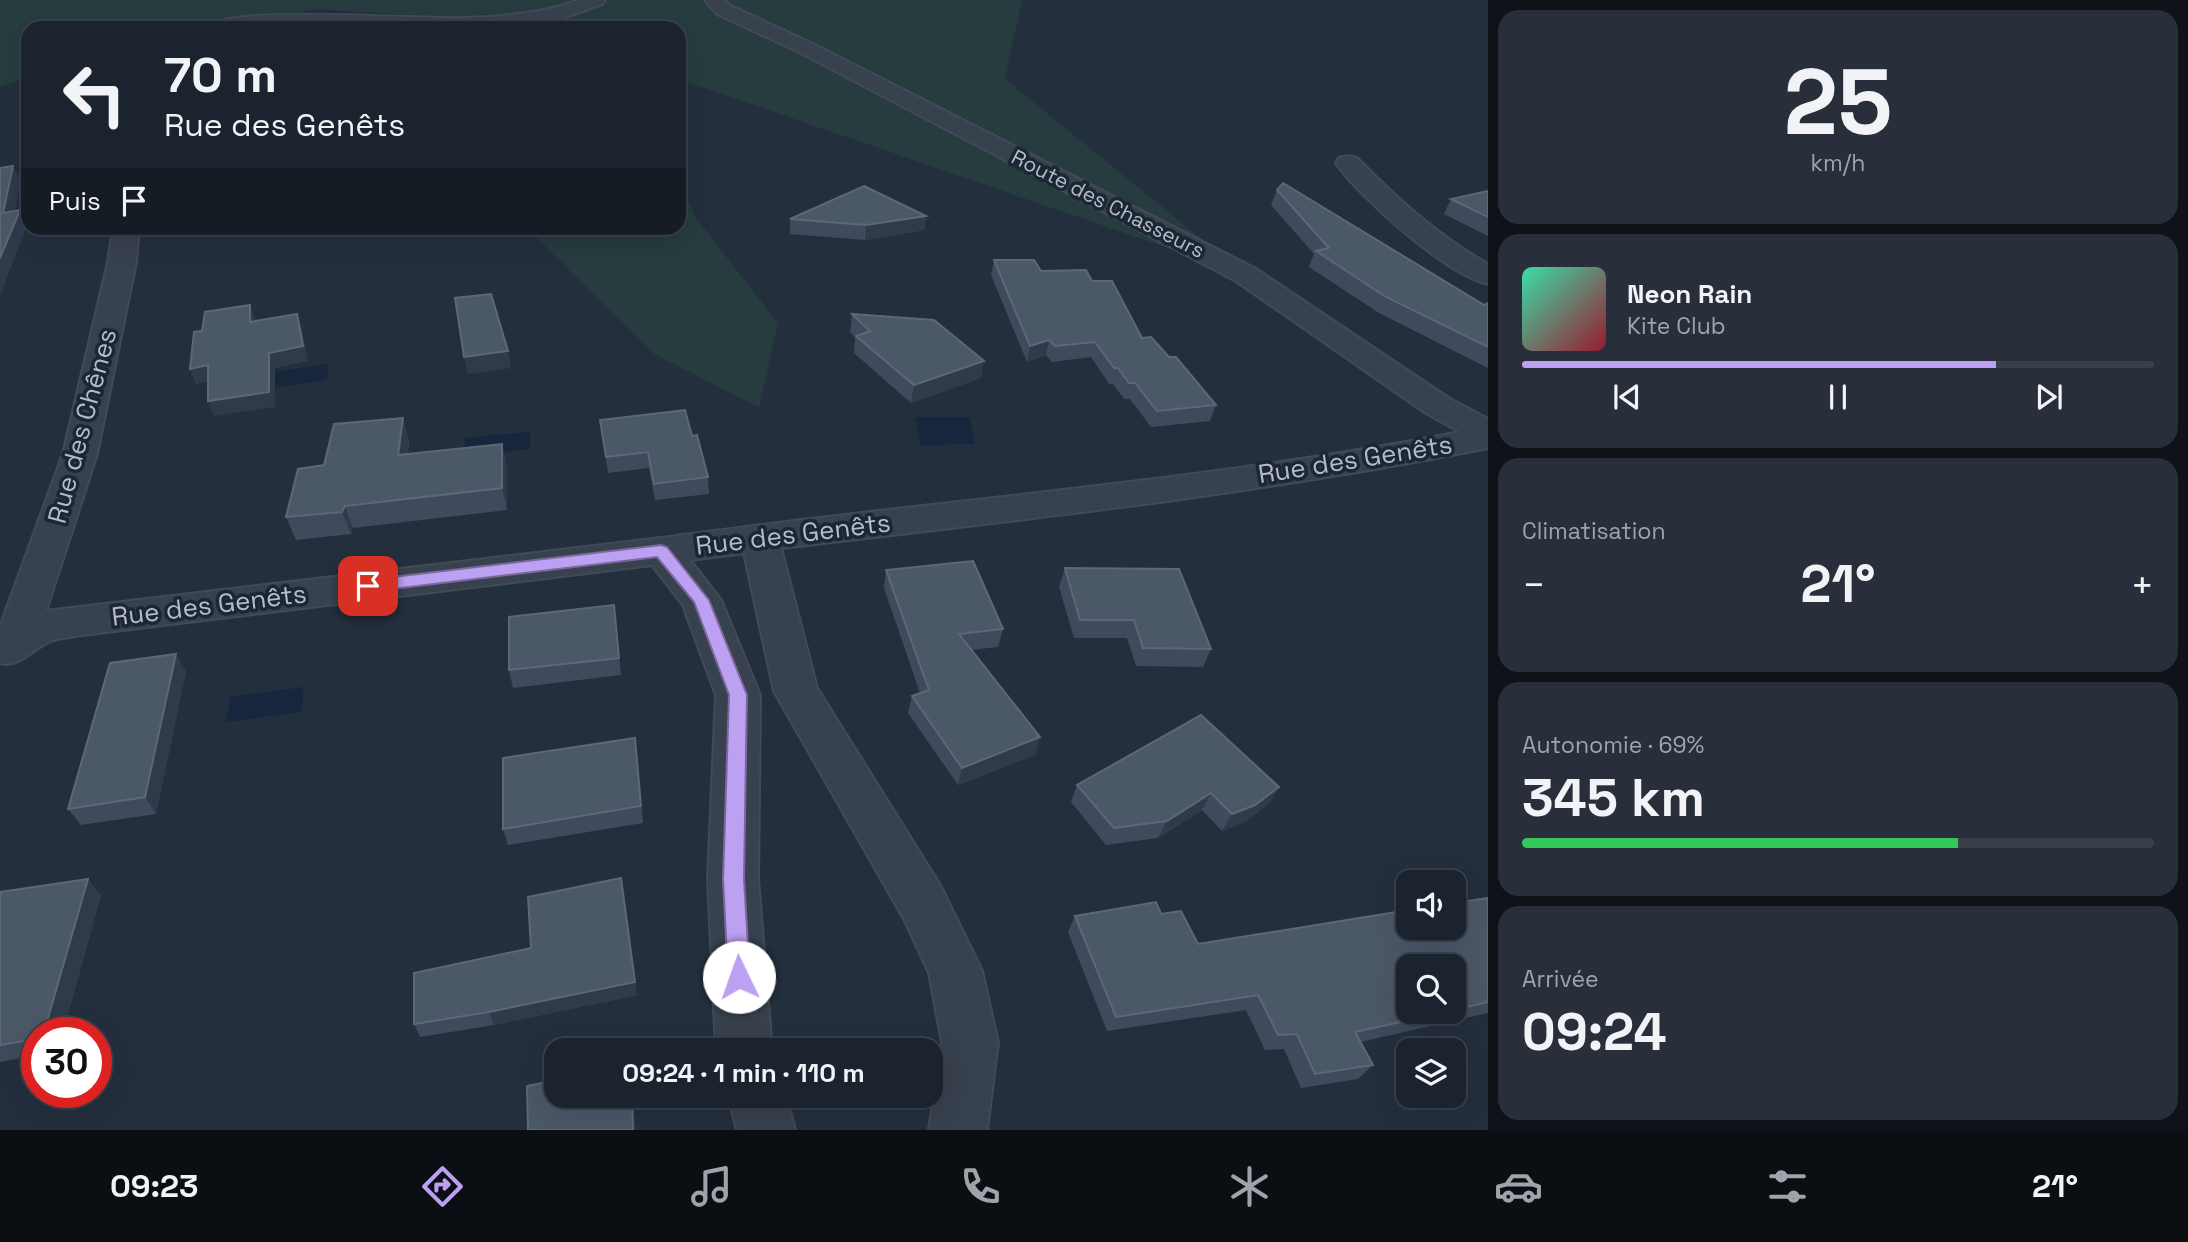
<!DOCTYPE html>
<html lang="fr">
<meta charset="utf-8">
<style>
:root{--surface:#1b232e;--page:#282f3a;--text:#f1f3f6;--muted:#a0a4aa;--line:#39404a;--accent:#bca0f2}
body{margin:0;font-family:"Space Grotesk",sans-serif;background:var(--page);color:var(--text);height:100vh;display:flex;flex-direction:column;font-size:26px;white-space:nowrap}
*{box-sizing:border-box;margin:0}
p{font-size:23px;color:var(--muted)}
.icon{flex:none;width:38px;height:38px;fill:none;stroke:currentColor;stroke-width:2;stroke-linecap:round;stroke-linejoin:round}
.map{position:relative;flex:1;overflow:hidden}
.side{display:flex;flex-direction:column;gap:10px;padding:10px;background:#0f1319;width:700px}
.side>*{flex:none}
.banner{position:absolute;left:21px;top:21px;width:665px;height:214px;border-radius:21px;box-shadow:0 7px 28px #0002,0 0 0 2px var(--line);background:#1b232e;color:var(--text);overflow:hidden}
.controls{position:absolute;left:1396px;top:870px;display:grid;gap:14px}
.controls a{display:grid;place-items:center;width:70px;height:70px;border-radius:14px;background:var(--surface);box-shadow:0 7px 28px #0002,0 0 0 2px var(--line);font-size:35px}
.speed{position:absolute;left:21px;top:1017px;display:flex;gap:14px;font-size:35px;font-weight:700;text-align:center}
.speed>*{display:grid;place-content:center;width:91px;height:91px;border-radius:50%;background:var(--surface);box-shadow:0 7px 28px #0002,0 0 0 2px var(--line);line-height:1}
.speed .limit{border:10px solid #d22;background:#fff;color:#111}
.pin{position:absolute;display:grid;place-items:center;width:60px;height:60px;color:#fff;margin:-30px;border-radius:14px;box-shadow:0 4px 10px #0006}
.me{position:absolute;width:77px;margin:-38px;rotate:357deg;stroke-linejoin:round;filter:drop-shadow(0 0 5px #0008)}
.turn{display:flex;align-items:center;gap:24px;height:147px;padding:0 28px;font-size:32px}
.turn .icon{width:91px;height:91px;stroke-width:2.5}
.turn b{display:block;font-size:49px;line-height:60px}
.then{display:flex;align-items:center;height:66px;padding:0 28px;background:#0003;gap:14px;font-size:26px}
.big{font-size:52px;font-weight:700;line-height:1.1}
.side .card{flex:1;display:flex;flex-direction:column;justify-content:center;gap:10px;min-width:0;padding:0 24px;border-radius:21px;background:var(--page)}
.side .dial{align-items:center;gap:0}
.dial b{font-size:91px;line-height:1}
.song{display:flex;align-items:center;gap:21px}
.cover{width:84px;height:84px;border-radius:10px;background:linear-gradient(135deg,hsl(160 70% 55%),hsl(350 70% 35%))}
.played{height:7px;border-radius:4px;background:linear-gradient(90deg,var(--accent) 75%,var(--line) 75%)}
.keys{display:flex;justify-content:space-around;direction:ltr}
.heat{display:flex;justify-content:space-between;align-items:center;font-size:38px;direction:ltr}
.charge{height:10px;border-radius:5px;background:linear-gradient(90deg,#34c759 69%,var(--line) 0)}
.trip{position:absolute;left:544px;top:1038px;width:399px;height:70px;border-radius:21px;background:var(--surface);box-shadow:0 7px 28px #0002,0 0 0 2px var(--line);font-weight:700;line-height:70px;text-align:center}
.dock{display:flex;height:112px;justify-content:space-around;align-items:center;background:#0b0e12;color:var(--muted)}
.dock .icon{width:49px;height:49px}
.dock .active{color:var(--accent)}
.dock b{font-size:32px;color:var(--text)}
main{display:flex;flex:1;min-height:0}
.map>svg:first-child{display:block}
.green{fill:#263c3f}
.water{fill:#17263c}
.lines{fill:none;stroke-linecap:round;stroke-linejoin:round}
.minor-casing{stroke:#414a57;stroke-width:4}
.minor{fill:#38414e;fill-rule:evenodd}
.wall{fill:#3f4b5c;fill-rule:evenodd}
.shaded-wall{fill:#2f3b4b}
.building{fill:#4b5868;stroke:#5c6777;stroke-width:2}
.route{fill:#bca0f2;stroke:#7a689d;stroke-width:2}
.labels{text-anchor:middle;stroke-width:7;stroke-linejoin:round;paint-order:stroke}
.far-street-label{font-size:21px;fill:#b4bcc9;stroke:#1d2633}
.street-label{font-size:26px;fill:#b4bcc9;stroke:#1d2633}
</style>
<main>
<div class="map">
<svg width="1488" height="1130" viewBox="0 0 1488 1130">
<rect width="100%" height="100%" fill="#242f3e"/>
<!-- green -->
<g class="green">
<polygon points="0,0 1022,0 1005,79 1246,275 679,79 679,28 546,28 555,25 317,9 219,28 28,28 28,78 0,87"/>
<polygon points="679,180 695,217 778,323 759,407 654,354 527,228 679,228"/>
</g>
<!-- water -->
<g class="water">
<polygon points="328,364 327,380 264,389 265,373"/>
<polygon points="915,417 969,417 975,444 921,445"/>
<polygon points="530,432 530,449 464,456 465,438"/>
<polygon points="304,687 301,712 226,722 231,697"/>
</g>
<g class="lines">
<defs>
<g id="minor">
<path d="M579 0H605L602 4 561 19 479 28 273 26 205 28C223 4 424 20 464 18 501 17 544 13 579 0Z"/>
<path d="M705 0H724L731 6 815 45 1256 269 1450 399 1488 419V448C1254 495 1018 520 781 548L817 688 940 885 982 971 998 1042 987 1130H929L942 1042 929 973 904 919 774 691 744 553 690 560 721 600 760 695 758 879 772 1050H716L708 879 716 695 683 605 652 565 74 636C67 638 58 638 51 641 35 647 18 669 0 663V627L63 454 108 262 113 228H139L136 262 97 454 46 611 661 538C927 501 1196 483 1460 432L1426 413 1236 281 801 53 717 14Z"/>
<path d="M1348 156 1357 158C1396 198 1438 236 1488 264V284C1446 274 1361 199 1336 163L1339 158Z"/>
<polygon points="728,1096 786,1096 795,1130 737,1130"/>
</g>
</defs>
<!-- minor casing -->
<use href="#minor" class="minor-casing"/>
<!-- minor -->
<use href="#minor" class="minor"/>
</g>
<!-- wall -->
<g class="wall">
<polygon points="1277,190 1484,305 1488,303 1488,368 1379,313 1309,267 1314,254 1271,205"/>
<polygon points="1488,191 1488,236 1444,214 1451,199"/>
<polygon points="926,216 924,230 865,240 790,234 790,219"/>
<polygon points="994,260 1041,271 1092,281 1142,338 1169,357 1216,405 1210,421 1151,427 1130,399 1124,399 1113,384 1109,384 1091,357 1052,362 1046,355 1027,362 991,275"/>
<polygon points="852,314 981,378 911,403 854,353 855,337 850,332"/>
<polygon points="600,420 692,436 708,477 709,494 655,500 649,468 608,473"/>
<polygon points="409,440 408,454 502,444 507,467 507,510 353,528 351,534 296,540 286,517 324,465"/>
<polygon points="1065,568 1211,649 1203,667 1136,666 1127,638 1074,638 1059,587"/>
<polygon points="886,570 1003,629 998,647 971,650 1040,737 1035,755 958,785 908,713 912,696 920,693 884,588"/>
<polygon points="614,605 621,675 513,688 509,670"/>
<polygon points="186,671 156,814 81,825 68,809"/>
<polygon points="637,755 643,823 508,845 503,829"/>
<polygon points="1077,785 1279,787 1268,804 1245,822 1222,831 1202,810 1158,838 1106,845 1071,802"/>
<polygon points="0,892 101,895 63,1032 37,1032 37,1055 0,1062"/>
<path d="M1488 898V1013L1360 1042 1373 1065 1358 1079 1301 1088 1284 1049 1265 1050 1246 1010 1107 1031 1068 932 1075 916 1161 914 1198 944ZM1454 966V1012H1409Z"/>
<polygon points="414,973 637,995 494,1025 420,1037 414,1024"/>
</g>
<!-- shaded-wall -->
<g class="shaded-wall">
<polygon points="13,166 21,181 11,228 3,213"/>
<polygon points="20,210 27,226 0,296 0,258"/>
<polygon points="926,216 924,230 865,240 866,225"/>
<polygon points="250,305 256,320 256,337 250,322"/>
<polygon points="297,314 302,328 308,361 275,368 275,407 214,416 208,401 269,353"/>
<polygon points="1049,340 1046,355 1027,362 1030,346"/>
<polygon points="508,351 511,368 468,374 464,357"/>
<polygon points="984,361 981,378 911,403 914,385"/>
<polygon points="208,365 214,380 196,384 190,369"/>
<polygon points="403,418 409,440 405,478 398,455"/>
<polygon points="502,444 507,467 507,510 502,488"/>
<polygon points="345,506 353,528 351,534 342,512"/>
<polygon points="176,654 186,671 156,814 145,797"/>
<polygon points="1040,737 1035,755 958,785 962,768"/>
<polygon points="1279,787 1268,804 1245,822 1222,831 1232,814"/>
<polygon points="1211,793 1202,810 1158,838 1167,821"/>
<polygon points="621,878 637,995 494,1025 489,1012"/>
<polygon points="88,879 101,895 63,1032 44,1032"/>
<polygon points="632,1096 634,1096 635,1130 633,1130"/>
</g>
<!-- building -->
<g class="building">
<polygon points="13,166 3,213 20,210 0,258 0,168"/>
<polygon points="1283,183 1484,305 1488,303 1488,347 1386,297 1316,251 1329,248 1277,190"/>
<polygon points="864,186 926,216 866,225 790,219"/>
<polygon points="1488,191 1488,217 1451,199"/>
<polygon points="994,260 1034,260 1041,271 1086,270 1092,281 1112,281 1142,338 1151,337 1169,357 1176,357 1216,405 1157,411 1135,383 1129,383 1118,368 1114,368 1095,342 1055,346 1049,340 1030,346"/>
<polygon points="491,294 508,351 464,357 455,298"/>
<polygon points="250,305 250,322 297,314 303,346 269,353 269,392 208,401 208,365 190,369 194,332 202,331 205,312"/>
<polygon points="852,314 934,320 984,361 914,385 856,336 870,331"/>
<polygon points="685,410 692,436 697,435 708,477 654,484 648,452 606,457 600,420"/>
<polygon points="403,418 398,455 502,444 502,488 345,506 342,512 286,517 298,469 324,465 334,424"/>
<polygon points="973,561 1003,629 959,634 1040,737 962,768 912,696 929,690 886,570"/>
<polygon points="1065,568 1179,569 1211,649 1143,648 1134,620 1080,620"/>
<polygon points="614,605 619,658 509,670 509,617"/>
<polygon points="176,654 145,797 68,809 110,663"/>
<polygon points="1201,715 1279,787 1255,805 1232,814 1211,793 1167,821 1114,828 1077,785"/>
<polygon points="635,738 641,806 503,829 503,758"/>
<polygon points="621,878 635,982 489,1012 414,1024 414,973 531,948 528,897"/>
<polygon points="88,879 44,1032 37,1032 37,1039 0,1045 0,892"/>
<polygon points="1488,898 1488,1002 1454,1010 1454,966 1409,966 1409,1012 1446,1012 1355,1032 1373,1065 1315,1074 1297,1034 1278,1035 1258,995 1116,1017 1075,916 1156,902 1161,914 1181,911 1198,944 1409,910 1409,928 1454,928 1454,903"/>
<polygon points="556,1080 556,1096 632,1096 633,1130 528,1130 527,1086"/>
</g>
<!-- route -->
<polygon class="route" points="661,545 667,547 709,600 747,695 744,879 750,977 747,984 739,987 732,984 728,977 723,879 729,695 694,602 657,557 368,592 360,586 368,580"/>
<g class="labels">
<!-- far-street labels -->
<g class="far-street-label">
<text transform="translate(1108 204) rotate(27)" y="7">Route des Chasseurs</text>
</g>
<!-- street labels -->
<g class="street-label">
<text transform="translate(82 426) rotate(-75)" y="9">Rue des Chênes</text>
<text transform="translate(1355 459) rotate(-9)" y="9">Rue des Genêts</text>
<text transform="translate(793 534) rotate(-7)" y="9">Rue des Genêts</text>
<text transform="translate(209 605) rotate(-7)" y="9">Rue des Genêts</text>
</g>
</g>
</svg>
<div class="controls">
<a><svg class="icon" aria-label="sound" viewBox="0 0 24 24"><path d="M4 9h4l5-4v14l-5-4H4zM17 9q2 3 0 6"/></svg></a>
<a><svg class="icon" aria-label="search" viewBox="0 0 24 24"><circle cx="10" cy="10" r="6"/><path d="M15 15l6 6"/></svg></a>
<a><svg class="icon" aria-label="layers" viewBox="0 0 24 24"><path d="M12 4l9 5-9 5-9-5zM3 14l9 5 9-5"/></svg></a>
</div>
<div class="speed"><div class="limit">30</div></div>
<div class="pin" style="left:368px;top:586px;background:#d93025"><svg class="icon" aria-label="arrive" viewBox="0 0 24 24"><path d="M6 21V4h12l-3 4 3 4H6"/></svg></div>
<svg class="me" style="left:739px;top:977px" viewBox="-20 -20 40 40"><circle r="19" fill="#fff"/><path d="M0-13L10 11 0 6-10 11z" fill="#bca0f2"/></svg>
<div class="trip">09:24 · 1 min · 110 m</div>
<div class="banner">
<div class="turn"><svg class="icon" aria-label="left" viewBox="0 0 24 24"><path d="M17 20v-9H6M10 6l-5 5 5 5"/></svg><div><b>70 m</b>Rue des Genêts</div></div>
<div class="then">Puis<svg class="icon" aria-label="arrive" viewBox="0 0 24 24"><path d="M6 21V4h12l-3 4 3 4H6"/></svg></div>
</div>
</div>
<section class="side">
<div class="card dial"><b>25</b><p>km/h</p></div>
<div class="card">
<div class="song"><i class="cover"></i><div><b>Neon Rain</b><p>Kite Club</p></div></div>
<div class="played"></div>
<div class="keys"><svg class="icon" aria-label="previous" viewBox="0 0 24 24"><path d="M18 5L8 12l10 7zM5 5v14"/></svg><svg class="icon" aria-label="pause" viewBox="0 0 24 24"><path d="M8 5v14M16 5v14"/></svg><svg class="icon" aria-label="next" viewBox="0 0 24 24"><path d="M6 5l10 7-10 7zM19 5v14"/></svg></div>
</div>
<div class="card"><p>Climatisation</p>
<div class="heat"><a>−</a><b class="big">21°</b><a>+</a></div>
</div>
<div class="card"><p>Autonomie · 69%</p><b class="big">345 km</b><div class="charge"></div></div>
<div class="card"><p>Arrivée</p><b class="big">09:24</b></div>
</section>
</main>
<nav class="dock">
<b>09:23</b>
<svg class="icon active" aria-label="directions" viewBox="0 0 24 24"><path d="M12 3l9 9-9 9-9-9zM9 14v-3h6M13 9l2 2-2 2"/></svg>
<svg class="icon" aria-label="music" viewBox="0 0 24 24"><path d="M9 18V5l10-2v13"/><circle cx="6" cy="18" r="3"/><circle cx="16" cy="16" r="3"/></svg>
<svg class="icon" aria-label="phone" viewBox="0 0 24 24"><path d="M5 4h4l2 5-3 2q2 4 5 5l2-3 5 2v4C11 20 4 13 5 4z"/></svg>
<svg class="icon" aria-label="climate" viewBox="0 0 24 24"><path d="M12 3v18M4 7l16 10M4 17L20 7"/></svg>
<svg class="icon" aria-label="car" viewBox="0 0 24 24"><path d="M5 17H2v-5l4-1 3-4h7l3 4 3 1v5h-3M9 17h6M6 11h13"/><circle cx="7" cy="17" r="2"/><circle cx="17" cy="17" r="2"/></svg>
<svg class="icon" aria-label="filters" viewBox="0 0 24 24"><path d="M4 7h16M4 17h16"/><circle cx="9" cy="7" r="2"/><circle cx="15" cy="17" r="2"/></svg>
<b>21°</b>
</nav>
